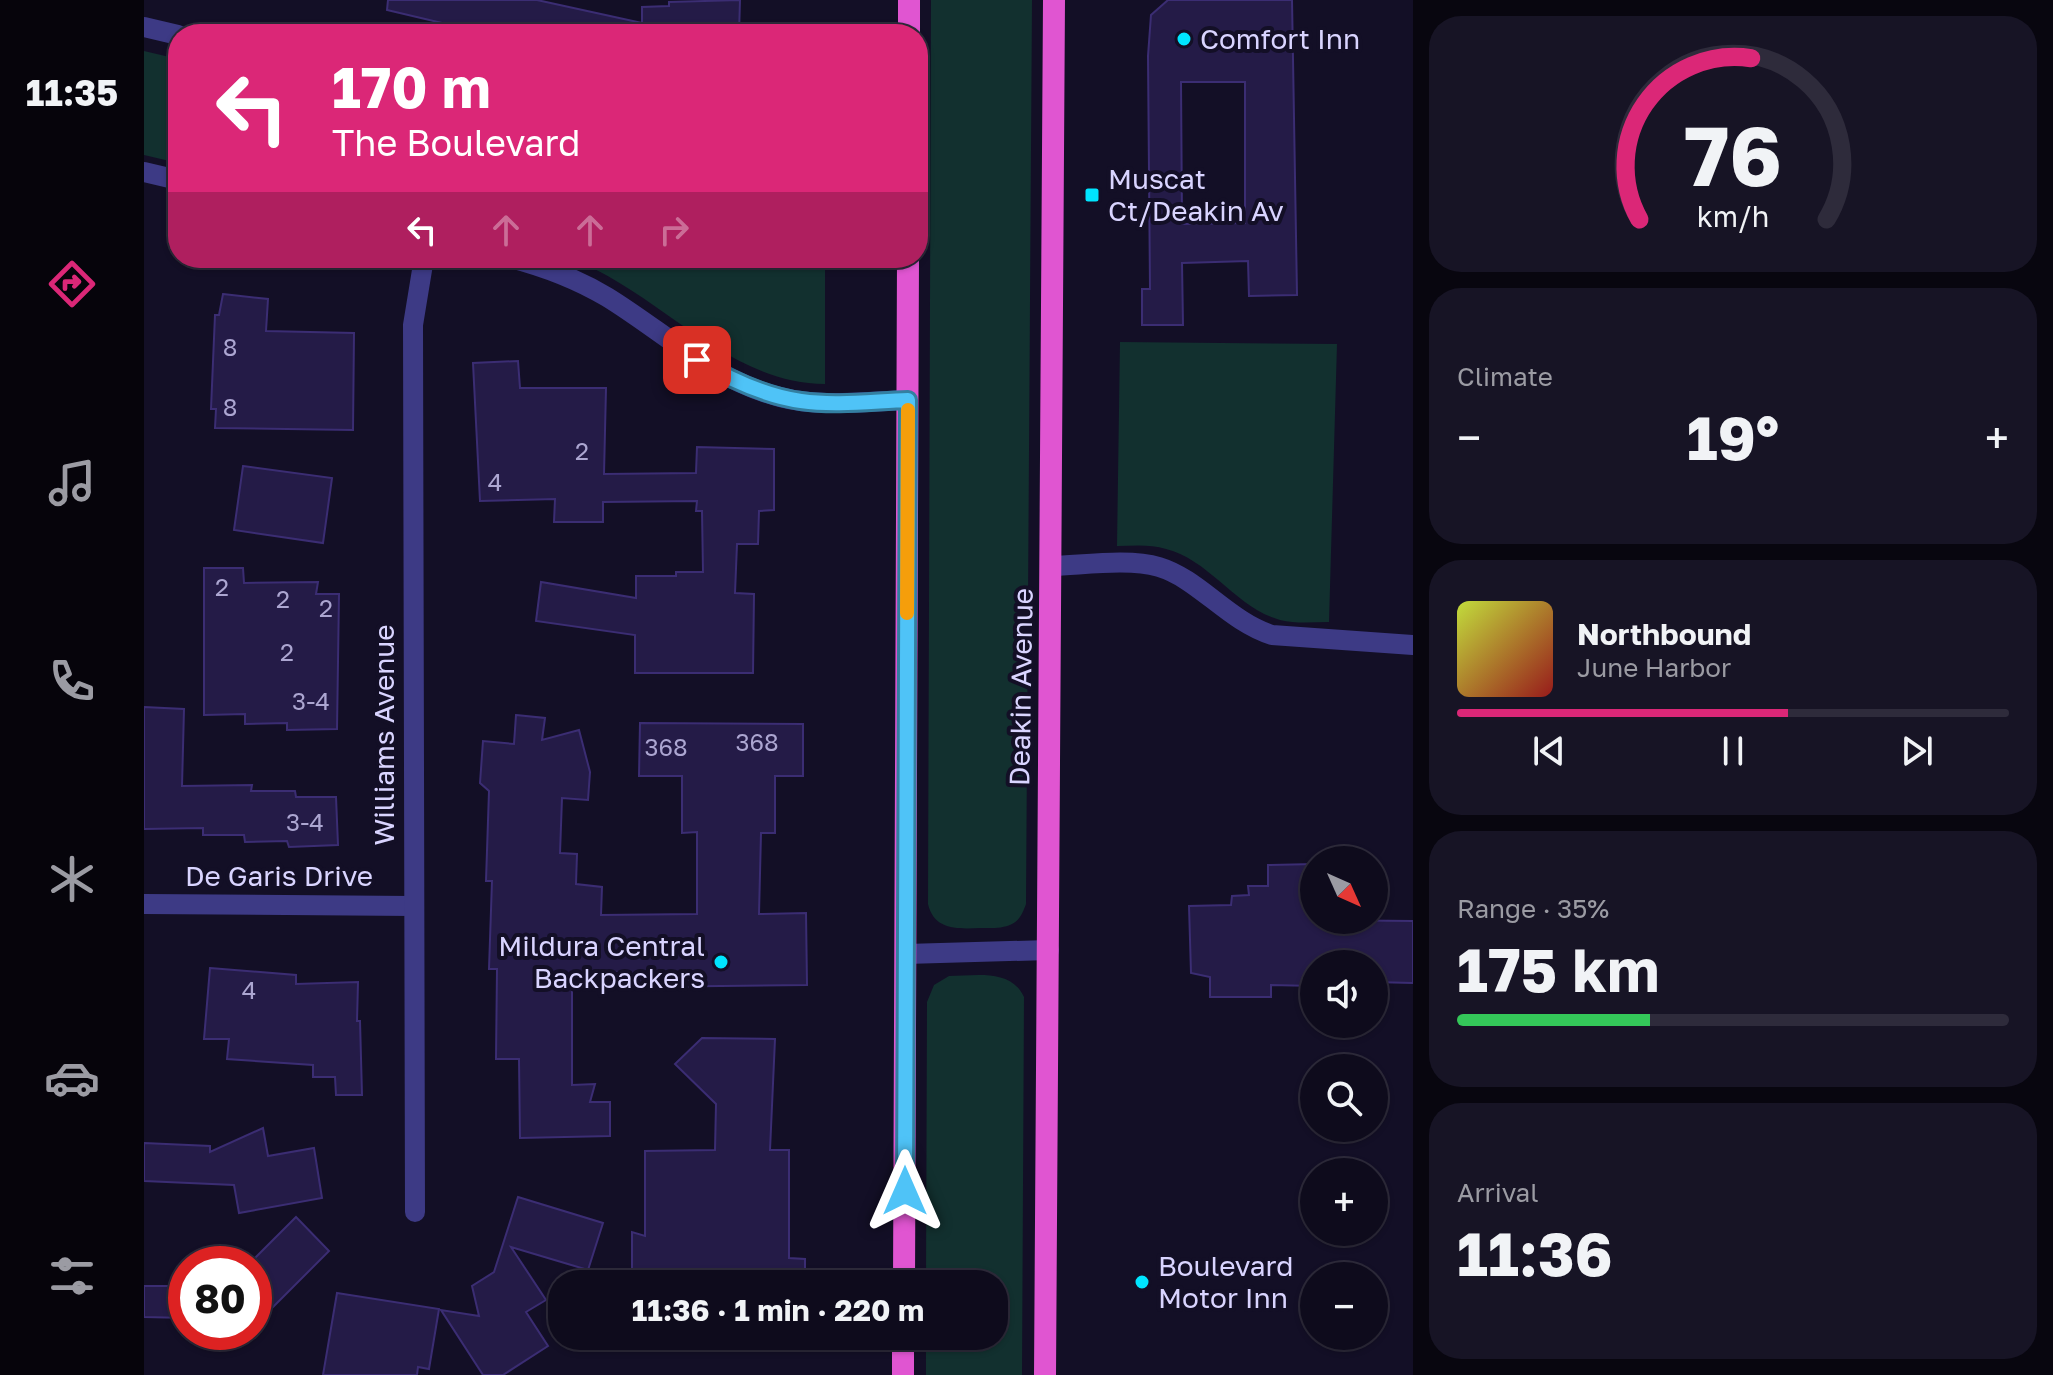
<!DOCTYPE html>
<meta charset="utf-8">
<style>
:root{--surface:#0e0b1c;--page:#171425;--text:#f1f3f6;--muted:#9b9ba3;--line:#2e2b3b;--accent:#db2777}
body{margin:0;font-family:"Golos Text",sans-serif;background:var(--page);color:var(--text);height:100vh;display:flex;flex-direction:column;font-size:30px;white-space:nowrap}
*{box-sizing:border-box;margin:0}
p{font-size:26px;color:var(--muted)}
.icon{flex:none;width:44px;height:44px;fill:none;stroke:currentColor;stroke-width:2;stroke-linecap:round;stroke-linejoin:round}
.map{position:relative;flex:1;overflow:hidden}
.drawer{display:flex;flex-direction:column;gap:16px;padding:16px;background:#08060f;width:640px}
.drawer>*{flex:none}
.hud{position:absolute;left:24px;top:24px;width:760px;height:244px;border-radius:32px;box-shadow:0 2px 6px #0004,0 0 0 2px var(--line);background:#db2777;color:#fff;overflow:hidden}
.needle{width:52px;rotate:135deg}
.tools{position:absolute;left:1156px;top:846px;display:grid;gap:16px}
.tools a{display:grid;place-items:center;width:88px;height:88px;border-radius:50%;background:var(--surface);box-shadow:0 2px 6px #0004,0 0 0 2px var(--line);font-size:40px}
.speed{position:absolute;left:24px;top:1246px;display:flex;gap:16px;font-size:40px;font-weight:700;text-align:center}
.speed>*{display:grid;place-content:center;width:104px;height:104px;border-radius:50%;background:var(--surface);box-shadow:0 2px 6px #0004,0 0 0 2px var(--line);line-height:1}
.speed .limit{border:12px solid #d22;background:#fff;color:#111}
.pin{position:absolute;display:grid;place-items:center;width:68px;height:68px;color:#fff;margin:-34px;border-radius:16px;box-shadow:0 4px 12px #0006}
.me{position:absolute;width:88px;margin:-44px;rotate:0deg;stroke-linejoin:round;filter:drop-shadow(0 0 6px #0008)}
.turn{display:flex;align-items:center;gap:28px;height:168px;padding:0 32px;font-size:36px}
.turn .icon{width:104px;height:104px;stroke-width:2.5}
.turn b{display:block;font-size:56px;line-height:68px}
.lanes{display:flex;align-items:center;height:76px;padding:0 32px;background:#0003;justify-content:center;gap:40px;direction:ltr}
.lanes .off{opacity:.35}
.big{font-size:60px;font-weight:700;line-height:1.1}
.drawer .card{flex:1;display:flex;flex-direction:column;justify-content:center;gap:12px;min-width:0;padding:0 28px;border-radius:32px;background:var(--page)}
.drawer .dial{align-items:center;gap:0}
.dial svg{height:208px;overflow:visible;fill:none;stroke:var(--line);stroke-width:7;stroke-linecap:round;text-anchor:middle}
.dial text{fill:var(--text);stroke:none}
.song{display:flex;align-items:center;gap:24px}
.cover{width:96px;height:96px;border-radius:12px;background:linear-gradient(135deg,hsl(70 70% 55%),hsl(0 70% 35%))}
.played{height:8px;border-radius:4px;background:linear-gradient(90deg,var(--accent) 60%,var(--line) 60%)}
.keys{display:flex;justify-content:space-around;direction:ltr}
.heat{display:flex;justify-content:space-between;align-items:center;font-size:44px;direction:ltr}
.charge{height:12px;border-radius:6px;background:linear-gradient(90deg,#34c759 35%,var(--line) 0)}
.trip{position:absolute;left:404px;top:1270px;width:460px;height:80px;border-radius:32px;background:var(--surface);box-shadow:0 2px 6px #0004,0 0 0 2px var(--line);font-weight:700;line-height:80px;text-align:center}
main{display:flex;flex:1;min-height:0}
.tabs{display:flex;flex-direction:column;width:144px;justify-content:space-around;align-items:center;background:#06040b;color:var(--muted)}
.tabs .icon{width:56px;height:56px}
.tabs .on{color:var(--accent)}
.tabs b{font-size:36px;color:var(--text)}
.map>svg:first-child{display:block}
.green{fill:#12302f}
.building{fill:#241b47;stroke:#3b2d73;stroke-width:2;fill-rule:evenodd}
.lines{fill:none;stroke-linecap:round;stroke-linejoin:round}
.minor{stroke:#3d3a85;stroke-width:20}
.trunk{stroke:#e055d1;stroke-width:22}
.route-casing{stroke:#337fa1;stroke-width:20}
.route{stroke:#4fc3f7;stroke-width:14}
.slow{stroke:#f59e0b;stroke-width:14}
.poi-dot{fill:#00e5ff;stroke:#130f26;stroke-width:3}
.labels{text-anchor:middle;stroke-width:8;stroke-linejoin:round;paint-order:stroke}
.number-label{font-size:24px;fill:#aca6d1}
.poi-label{font-size:28px;fill:#d9d4ff;stroke:#130f26;text-anchor:start}
.street-label{font-size:28px;fill:#d9d4ff;stroke:#130f26}
</style>
<main>
<nav class="tabs">
<b>11:35</b>
<svg class="icon on" aria-label="directions" viewBox="0 0 24 24"><path d="M12 3l9 9-9 9-9-9zM9 14v-3h6M13 9l2 2-2 2"/></svg>
<svg class="icon" aria-label="music" viewBox="0 0 24 24"><path d="M9 18V5l10-2v13"/><circle cx="6" cy="18" r="3"/><circle cx="16" cy="16" r="3"/></svg>
<svg class="icon" aria-label="phone" viewBox="0 0 24 24"><path d="M5 4h4l2 5-3 2q2 4 5 5l2-3 5 2v4C11 20 4 13 5 4z"/></svg>
<svg class="icon" aria-label="climate" viewBox="0 0 24 24"><path d="M12 3v18M4 7l16 10M4 17L20 7"/></svg>
<svg class="icon" aria-label="car" viewBox="0 0 24 24"><path d="M5 17H2v-5l4-1 3-4h7l3 4 3 1v5h-3M9 17h6M6 11h13"/><circle cx="7" cy="17" r="2"/><circle cx="17" cy="17" r="2"/></svg>
<svg class="icon" aria-label="filters" viewBox="0 0 24 24"><path d="M4 7h16M4 17h16"/><circle cx="9" cy="7" r="2"/><circle cx="15" cy="17" r="2"/></svg>
</nav>
<div class="map">
<svg width="1269" height="1375" viewBox="0 0 1269 1375">
<rect width="100%" height="100%" fill="#130f26"/>
<!-- green -->
<g class="green">
<path d="M787 0H888L882 904C879 912 876 920 868 924 858 929 846 928 836 928 813 929 790 930 784 904Z"/>
<polygon points="0,51 34,59 34,163 0,155"/>
<path d="M425 258H671L681 260V384C581 383 514 290 425 258Z"/>
<path d="M976 342 1193 344 1185 622C1169 622 1152 624 1136 620 1092 608 1066 560 1022 549 1006 544 989 546 973 546Z"/>
<path d="M805 976C830 976 867 968 880 997L878 1375H782V1336H850V1284H782L783 1002 790 985Z"/>
</g>
<!-- building -->
<g class="building">
<polygon points="244,0 393,0 498,23 498,7 525,6 525,2 596,0 595,34 498,34 498,27 497,34 328,34 314,31 315,27 243,10"/>
<path d="M1024 0H1148L1153 295 1105 296 1104 261 1038 263 1039 325H998V289H1006L1004 56 1007 15ZM1037 82H1101V223L1038 224Z"/>
<polygon points="79,294 124,299 122,331 210,333 209,430 71,428 72,409 67,409 71,315 75,315"/>
<polygon points="374,361 376,388 462,388 460,474 552,473 553,447 630,449 630,510 615,511 614,544 593,544 591,593 610,594 609,673 491,673 491,635 392,621 397,582 492,598 492,576 532,576 532,572 559,572 558,511 552,511 553,501 459,502 459,522 410,522 411,499 336,501 329,363"/>
<polygon points="99,466 188,478 179,543 90,530"/>
<polygon points="60,568 99,568 100,583 174,582 172,594 195,594 193,729 143,730 143,723 101,724 101,714 60,715"/>
<polygon points="0,707 40,709 38,786 108,785 107,791 151,791 152,797 192,797 194,845 145,847 143,841 101,842 100,835 59,835 59,828 0,829"/>
<polygon points="372,715 401,718 398,740 435,730 446,772 444,800 418,798 416,853 433,854 432,884 458,887 457,915 553,914 553,832 538,833 538,776 495,776 496,723 659,724 659,776 631,776 631,833 617,833 615,914 662,913 663,985 492,987 492,973 428,971 428,1085 451,1084 446,1102 466,1102 466,1136 376,1138 375,1059 352,1059 353,969 345,969 348,881 342,881 345,791 336,783 339,741 370,744"/>
<polygon points="1170,864 1170,920 1269,921 1269,983 1230,982 1230,964 1170,964 1170,986 1127,985 1127,997 1066,997 1066,977 1047,973 1045,906 1087,905 1088,896 1105,895 1104,886 1124,886 1124,865"/>
<polygon points="66,968 152,975 152,984 214,982 213,1021 216,1021 218,1095 192,1095 191,1077 169,1077 169,1065 83,1059 85,1039 60,1039"/>
<polygon points="558,1038 631,1039 626,1150 645,1150 645,1258 661,1259 661,1284 488,1284 488,1232 501,1236 501,1151 571,1150 572,1104 531,1064"/>
<polygon points="119,1128 124,1156 170,1148 178,1198 95,1213 90,1185 0,1181 0,1143 66,1146 66,1152"/>
<polygon points="374,1197 459,1223 444,1270 367,1247 402,1300 382,1312 404,1346 359,1375 339,1375 297,1310 335,1316 328,1286 350,1272"/>
<polygon points="152,1217 185,1251 110,1326 110,1259"/>
<polygon points="0,1286 42,1286 42,1318 0,1317"/>
<polygon points="193,1293 295,1309 285,1369 274,1367 273,1375 179,1375"/>
</g>
<g class="lines">
<!-- minor -->
<g class="minor">
<polyline points="0,27 34,35"/>
<polyline points="0,172 34,180"/>
<path d="M367 258C401 267 433 279 463 297 520 332 569 380 636 397 677 408 723 401 764 400"/>
<path d="M908 566C940 565 985 558 1015 567 1055 579 1084 621 1128 635L1269 645"/>
<polyline points="0,904 269,906"/>
<polyline points="762,954 905,950"/>
<polyline points="271,1212 269,325 280,258"/>
</g>
<!-- trunk -->
<g class="trunk">
<polyline points="765,34 765,0"/>
<polyline points="760,1284 764,258"/>
<polyline points="759,1375 759,1336"/>
<polyline points="901,1375 910,0"/>
</g>
</g>
<g class="lines">
<defs>
<path id="route" d="M553 360C585 379 620 396 657 401 692 406 730 401 764 400L761 1191"/>
</defs>
<!-- route casing -->
<use href="#route" class="route-casing"/>
<!-- route -->
<use href="#route" class="route"/>
<!-- slow -->
<polyline class="slow" points="763,613 764,410"/>
</g>
<!-- markers -->
<g class="poi-dot">
<circle cx="1040" cy="39" r="8"/>
<rect x="940" y="187" width="16" height="16" rx="4"/>
<circle cx="577" cy="962" r="8"/>
<circle cx="998" cy="1282" r="8"/>
</g>
<g class="labels">
<!-- number labels -->
<g class="number-label">
<text x="86" y="356">8</text>
<text x="86" y="416">8</text>
<text x="438" y="460">2</text>
<text x="351" y="491">4</text>
<text x="78" y="596">2</text>
<text x="139" y="608">2</text>
<text x="182" y="617">2</text>
<text x="143" y="661">2</text>
<text x="167" y="710">3-4</text>
<text x="613" y="751">368</text>
<text x="522" y="756">368</text>
<text x="161" y="831">3-4</text>
<text x="105" y="999">4</text>
</g>
<!-- poi labels -->
<g class="poi-label">
<text x="1056" y="49">Comfort Inn</text>
<text x="964" y="189">Muscat<tspan x="964" dy="32">Ct/Deakin Av</tspan></text>
<text x="561" y="956" text-anchor="end">Mildura Central<tspan x="561" dy="32">Backpackers</tspan></text>
<text x="1014" y="1276">Boulevard<tspan x="1014" dy="32">Motor Inn</tspan></text>
</g>
<!-- street labels -->
<g class="street-label">
<text transform="translate(877 687) rotate(-89)" y="10">Deakin Avenue</text>
<text transform="translate(240 735) rotate(-90)" y="10">Williams Avenue</text>
<text x="135" y="886">De Garis Drive</text>
</g>
</g>
</svg>
<div class="tools">
<a><svg class="needle" viewBox="-14 -14 28 28"><path d="M0-13l5 13h-10z" fill="#e53935"/><path d="M0 13l5-13h-10z" fill="#9b9ba3"/></svg></a>
<a><svg class="icon" aria-label="sound" viewBox="0 0 24 24"><path d="M4 9h4l5-4v14l-5-4H4zM17 9q2 3 0 6"/></svg></a>
<a><svg class="icon" aria-label="search" viewBox="0 0 24 24"><circle cx="10" cy="10" r="6"/><path d="M15 15l6 6"/></svg></a>
<a>+</a>
<a>−</a>
</div>
<div class="speed"><div class="limit">80</div></div>
<div class="pin" style="left:553px;top:360px;background:#d93025"><svg class="icon" aria-label="arrive" viewBox="0 0 24 24"><path d="M6 21V4h12l-3 4 3 4H6"/></svg></div>
<svg class="me" style="left:761px;top:1191px" viewBox="-20 -20 40 40"><path d="M0-17L14 15 0 8-14 15z" fill="#4fc3f7" stroke="#fff" stroke-width="4"/></svg>
<div class="trip">11:36 · 1 min · 220 m</div>
<div class="hud">
<div class="turn"><svg class="icon" aria-label="left" viewBox="0 0 24 24"><path d="M17 20v-9H6M10 6l-5 5 5 5"/></svg><div><b>170 m</b>The Boulevard</div></div>
<div class="lanes"><svg class="icon" aria-label="left" viewBox="0 0 24 24"><path d="M17 20v-9H6M10 6l-5 5 5 5"/></svg><svg class="icon off" aria-label="ahead" viewBox="0 0 24 24"><path d="M12 20V5M6 11l6-6 6 6"/></svg><svg class="icon off" aria-label="ahead" viewBox="0 0 24 24"><path d="M12 20V5M6 11l6-6 6 6"/></svg><svg class="icon off" aria-label="right" viewBox="0 0 24 24"><path d="M7 20v-9h11M14 6l5 5-5 5"/></svg></div>
</div>
</div>
<section class="drawer">
<div class="card dial"><svg viewBox="0 0 100 80">
<path d="M14 69A42 42 0 1 1 86 69"/>
<path d="M14 69A42 42 0 0 1 57 7" stroke="#db2777"/>
<text x="50" y="56" font-size="32" font-weight="700">76</text>
<text x="50" y="72" font-size="11">km/h</text>
</svg></div>
<div class="card"><p>Climate</p>
<div class="heat"><a>−</a><b class="big">19°</b><a>+</a></div>
</div>
<div class="card">
<div class="song"><i class="cover"></i><div><b>Northbound</b><p>June Harbor</p></div></div>
<div class="played"></div>
<div class="keys"><svg class="icon" aria-label="previous" viewBox="0 0 24 24"><path d="M18 5L8 12l10 7zM5 5v14"/></svg><svg class="icon" aria-label="pause" viewBox="0 0 24 24"><path d="M8 5v14M16 5v14"/></svg><svg class="icon" aria-label="next" viewBox="0 0 24 24"><path d="M6 5l10 7-10 7zM19 5v14"/></svg></div>
</div>
<div class="card"><p>Range · 35%</p><b class="big">175 km</b><div class="charge"></div></div>
<div class="card"><p>Arrival</p><b class="big">11:36</b></div>
</section>
</main>
